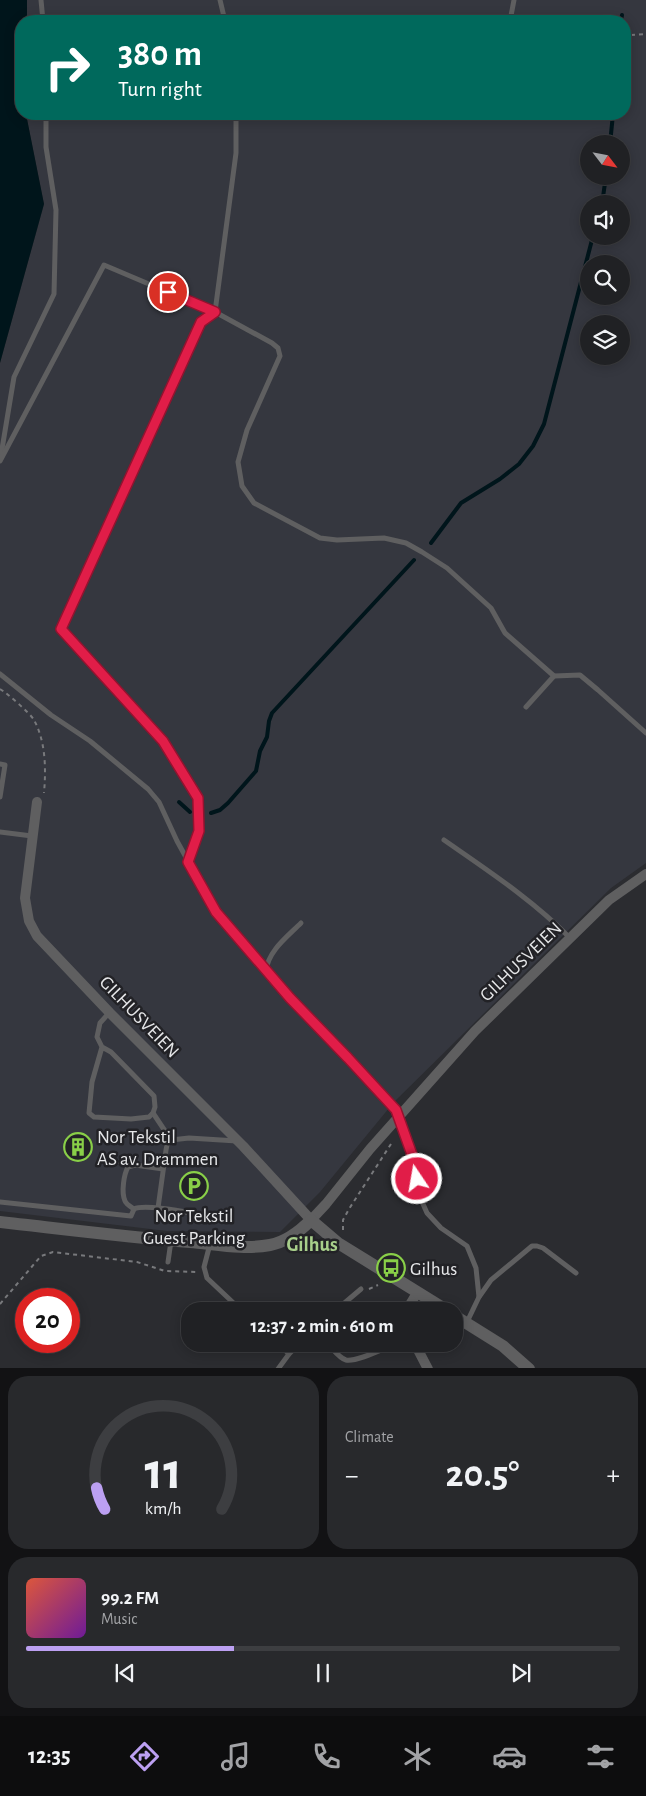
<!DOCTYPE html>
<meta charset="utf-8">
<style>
:root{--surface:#202124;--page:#28292c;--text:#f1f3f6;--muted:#a2a3a6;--line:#3d3e41;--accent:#bca0f2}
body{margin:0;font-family:"Alegreya Sans",sans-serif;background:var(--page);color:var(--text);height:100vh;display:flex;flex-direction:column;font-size:19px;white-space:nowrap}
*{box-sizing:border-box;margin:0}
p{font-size:16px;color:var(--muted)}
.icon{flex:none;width:28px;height:28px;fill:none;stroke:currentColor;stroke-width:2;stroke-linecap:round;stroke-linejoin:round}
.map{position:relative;height:1368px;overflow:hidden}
.details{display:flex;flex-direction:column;gap:8px;padding:8px;background:#121214;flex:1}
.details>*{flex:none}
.banner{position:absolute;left:15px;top:15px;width:616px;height:105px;border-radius:20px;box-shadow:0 2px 12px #0003,0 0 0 1px var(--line);background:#00695c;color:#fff;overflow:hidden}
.needle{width:32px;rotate:122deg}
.tools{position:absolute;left:580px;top:135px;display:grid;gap:10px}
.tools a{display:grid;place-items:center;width:50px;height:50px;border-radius:50%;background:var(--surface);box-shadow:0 2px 12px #0003,0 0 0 1px var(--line);font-size:25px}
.speed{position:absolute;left:15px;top:1288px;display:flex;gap:10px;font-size:25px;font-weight:700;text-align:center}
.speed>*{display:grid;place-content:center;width:65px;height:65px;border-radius:50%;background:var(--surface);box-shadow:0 2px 12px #0003,0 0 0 1px var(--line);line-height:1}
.speed .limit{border:8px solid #d22;background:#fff;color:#111}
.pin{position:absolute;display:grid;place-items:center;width:42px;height:42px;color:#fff;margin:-21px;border:2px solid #fff;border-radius:50%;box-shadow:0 1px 5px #0007}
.me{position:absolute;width:55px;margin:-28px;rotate:348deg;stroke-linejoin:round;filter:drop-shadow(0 0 4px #0008)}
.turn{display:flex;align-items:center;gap:18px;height:105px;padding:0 20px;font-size:22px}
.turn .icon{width:65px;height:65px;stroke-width:2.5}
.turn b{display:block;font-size:35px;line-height:42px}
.big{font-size:38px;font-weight:700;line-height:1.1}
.details .card{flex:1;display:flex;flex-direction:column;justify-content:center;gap:8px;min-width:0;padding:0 18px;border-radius:20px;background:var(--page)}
.details .dial{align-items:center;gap:0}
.dial svg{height:130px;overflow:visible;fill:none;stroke:var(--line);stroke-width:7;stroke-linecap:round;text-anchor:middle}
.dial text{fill:var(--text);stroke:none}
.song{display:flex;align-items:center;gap:15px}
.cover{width:60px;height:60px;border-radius:8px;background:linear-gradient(135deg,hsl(10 70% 55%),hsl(280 70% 35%))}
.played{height:5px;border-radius:2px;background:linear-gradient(90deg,var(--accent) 35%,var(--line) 35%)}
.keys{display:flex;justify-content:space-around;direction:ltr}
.heat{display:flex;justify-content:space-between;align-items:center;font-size:28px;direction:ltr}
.details .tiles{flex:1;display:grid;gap:8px;grid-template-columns:1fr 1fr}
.card:last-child{grid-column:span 2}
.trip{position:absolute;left:181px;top:1302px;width:282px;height:50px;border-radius:20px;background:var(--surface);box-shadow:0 2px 12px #0003,0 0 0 1px var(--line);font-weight:700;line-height:50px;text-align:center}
.tab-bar{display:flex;height:80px;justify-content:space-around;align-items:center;background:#0d0d0e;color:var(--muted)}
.tab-bar .icon{width:35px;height:35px}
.tab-bar .current{color:var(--accent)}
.tab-bar b{font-size:22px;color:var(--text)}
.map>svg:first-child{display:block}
.built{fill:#35373f;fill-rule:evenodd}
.water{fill:#00151b}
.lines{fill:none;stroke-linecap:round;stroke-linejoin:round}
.stream{stroke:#00151b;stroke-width:4}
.path{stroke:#78797c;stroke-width:2;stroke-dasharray:4 4;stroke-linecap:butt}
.service{stroke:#5f5f60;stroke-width:5}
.minor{stroke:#5f5f60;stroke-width:10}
.tertiary{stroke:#5f5f60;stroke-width:12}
.route-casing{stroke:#92132f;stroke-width:12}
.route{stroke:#e11d48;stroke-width:9}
.labels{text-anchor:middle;stroke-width:5;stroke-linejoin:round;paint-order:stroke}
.street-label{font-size:19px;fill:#e6e7e9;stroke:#222226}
.poi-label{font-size:19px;fill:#e6e7e9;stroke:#222226;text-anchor:start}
.neighbourhood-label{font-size:20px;font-weight:bold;fill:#a8cf8b;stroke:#222226}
</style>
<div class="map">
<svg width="646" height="1369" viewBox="0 0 646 1369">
<rect width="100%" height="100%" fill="#2b2c30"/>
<!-- built -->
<path class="built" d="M27 0H646V863L611 888 394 1102 320 1192 280 1232 167 1231 0 1211V363L44 204 26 114H625V21H27ZM589 144H621V176H589ZM589 204H621V236H589ZM589 264H621V296H589ZM589 324H621V356H589Z"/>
<!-- water -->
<polygon class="water" points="0,0 27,0 27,21 21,21 21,114 26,114 44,204 0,363"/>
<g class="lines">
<!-- stream -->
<g class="stream">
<polyline points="621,21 622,15"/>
<polyline points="610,144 613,114"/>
<polyline points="602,204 606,176"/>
<polyline points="431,543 461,503 500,479 519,464 533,446 544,424 593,236"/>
<polyline points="179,802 190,812"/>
<polyline points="211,813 220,810 228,803 256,771 260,751 267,737 269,721 272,713 414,560"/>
</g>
<!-- path -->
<g class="path">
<polyline points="631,35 646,34"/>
<path d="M0 689C7 693 31 714 34 720 46 742 46 770 44 793"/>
<polyline points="110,1162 119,1163"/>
<polyline points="343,1230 343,1220 349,1209 391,1144"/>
<polyline points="292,1251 325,1249"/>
<polyline points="369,1289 378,1285"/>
<polyline points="0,1304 41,1256 53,1252 137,1262 165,1271 196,1272"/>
</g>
<!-- service -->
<g class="service">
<polyline points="41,0 43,21"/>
<polyline points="220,0 225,21"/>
<polyline points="510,21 514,0"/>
<polyline points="1,455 14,377 54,294 56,210 46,147 46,114"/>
<polyline points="0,461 104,265 215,312 272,343 278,348 280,356 247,430 238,462 242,486 254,503 320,538 337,540 384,538 406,543 422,552 447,568 491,608 505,633 554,676"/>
<polyline points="0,674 51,715 90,741 148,789 159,802 177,841 216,912 290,999 348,1058 396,1110 415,1163 419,1195 427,1213 441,1228 467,1246 476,1268 479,1297"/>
<polyline points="526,707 554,676 580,675 598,690 646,733"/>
<polyline points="0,764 5,765 0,797"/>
<polyline points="0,832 32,836"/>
<path d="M444 840C487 870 533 900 570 938"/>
<polyline points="188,862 199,831 198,798 163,741 61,629 201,322 215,312 236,153 236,114"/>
<path d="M266 971C268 951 287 937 301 923"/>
<polyline points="102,1047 92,1082 89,1113 94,1117 131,1119 149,1117 153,1113 155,1107 154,1096 111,1052 102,1047 97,1037 100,1023 109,1013"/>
<polyline points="153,1113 171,1140"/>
<path d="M0 1202 131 1216 134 1209C147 1203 199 1215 216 1217"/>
<polyline points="158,1208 166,1150 167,1145 171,1140 189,1138 237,1141"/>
<path d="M134 1209C131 1207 126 1204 125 1201 121 1192 124 1174 128 1167L135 1165 163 1169"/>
<polyline points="210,1244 204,1267 207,1278 242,1311"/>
<polyline points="168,1262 171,1241"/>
<polyline points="335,1311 361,1289"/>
<polyline points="467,1322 479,1297 491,1280 532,1246 537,1246 543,1248 576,1273"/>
<polyline points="278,1344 289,1354"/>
<path d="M328 1344C333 1349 339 1358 346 1360 357 1362 385 1348 396 1344"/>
<polyline points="278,1369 289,1354 299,1344"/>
</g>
<!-- minor -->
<g class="minor">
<polyline points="37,802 25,898 29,921 37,936 110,1013 243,1146 311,1220 326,1204 370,1149 475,1031 609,900 646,874"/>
<polyline points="406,1311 417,1293"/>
<polyline points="415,1344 428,1369"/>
</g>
<!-- tertiary -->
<g class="tertiary">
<path d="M0 1222C63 1229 126 1237 190 1242 215 1244 244 1250 270 1245 286 1242 300 1231 311 1220L338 1243 448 1311"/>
<polyline points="455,1316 503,1346 529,1369"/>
</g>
</g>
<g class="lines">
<defs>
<polyline id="route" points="168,292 215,312 201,322 61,629 163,741 198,798 199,831 188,862 216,912 290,998 348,1058 396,1110 415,1163 417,1179"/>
</defs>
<!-- route casing -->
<use href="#route" class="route-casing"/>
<!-- route -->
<use href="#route" class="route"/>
</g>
<!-- icons -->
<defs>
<symbol id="building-ring" viewBox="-11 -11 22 22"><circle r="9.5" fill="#222226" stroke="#89cf48" stroke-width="1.5"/><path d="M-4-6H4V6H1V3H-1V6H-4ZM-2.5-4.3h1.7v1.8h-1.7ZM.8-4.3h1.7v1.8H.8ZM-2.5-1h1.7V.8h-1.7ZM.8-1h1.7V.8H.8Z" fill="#89cf48"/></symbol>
<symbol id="parking-ring" viewBox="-11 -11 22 22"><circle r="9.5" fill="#222226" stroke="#89cf48" stroke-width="1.5"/><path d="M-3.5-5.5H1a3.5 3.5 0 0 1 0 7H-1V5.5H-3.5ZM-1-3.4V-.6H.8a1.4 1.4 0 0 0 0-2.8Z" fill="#89cf48"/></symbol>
<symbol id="bus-ring" viewBox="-11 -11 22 22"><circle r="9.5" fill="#222226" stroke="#89cf48" stroke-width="1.5"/><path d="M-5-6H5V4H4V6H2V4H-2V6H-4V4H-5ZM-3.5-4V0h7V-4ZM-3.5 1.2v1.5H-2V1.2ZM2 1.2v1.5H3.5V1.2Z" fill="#89cf48"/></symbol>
</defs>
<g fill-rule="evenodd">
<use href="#building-ring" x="62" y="1131" width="32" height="32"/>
<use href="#parking-ring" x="178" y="1170" width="32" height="32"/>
<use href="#bus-ring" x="375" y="1252" width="32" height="32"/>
</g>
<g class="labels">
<!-- street labels -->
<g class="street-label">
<text transform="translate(520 961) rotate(-44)" y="7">GILHUSVEIEN</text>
<text transform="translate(140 1016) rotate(46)" y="7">GILHUSVEIEN</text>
</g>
<!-- poi labels -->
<g class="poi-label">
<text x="97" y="1143">Nor Tekstil<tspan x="97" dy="22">AS av. Drammen</tspan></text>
<text x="194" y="1222" text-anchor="middle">Nor Tekstil<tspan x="194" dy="22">Guest Parking</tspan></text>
<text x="410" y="1275">Gilhus</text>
</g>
<!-- neighbourhood labels -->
<g class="neighbourhood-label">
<text x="312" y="1251">Gilhus</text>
</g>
</g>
</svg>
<div class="tools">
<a><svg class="needle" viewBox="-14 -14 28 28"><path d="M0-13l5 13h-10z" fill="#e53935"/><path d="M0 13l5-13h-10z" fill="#a2a3a6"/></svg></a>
<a><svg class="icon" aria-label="sound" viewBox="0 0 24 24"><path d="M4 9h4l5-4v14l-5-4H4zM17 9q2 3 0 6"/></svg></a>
<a><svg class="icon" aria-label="search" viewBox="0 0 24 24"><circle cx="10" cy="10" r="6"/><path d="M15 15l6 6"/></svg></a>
<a><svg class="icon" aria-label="layers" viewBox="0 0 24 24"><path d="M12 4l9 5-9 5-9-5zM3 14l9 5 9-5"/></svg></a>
</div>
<div class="speed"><div class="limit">20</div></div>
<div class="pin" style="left:168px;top:292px;background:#d93025"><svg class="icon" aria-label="arrive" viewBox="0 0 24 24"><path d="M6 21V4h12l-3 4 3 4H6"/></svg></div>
<svg class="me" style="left:417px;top:1179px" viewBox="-20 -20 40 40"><circle r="17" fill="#e11d48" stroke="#fff" stroke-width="3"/><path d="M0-11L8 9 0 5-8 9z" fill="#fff"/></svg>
<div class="trip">12:37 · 2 min · 610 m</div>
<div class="banner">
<div class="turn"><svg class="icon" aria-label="right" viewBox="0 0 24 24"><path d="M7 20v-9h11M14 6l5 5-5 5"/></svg><div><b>380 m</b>Turn right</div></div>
</div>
</div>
<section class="details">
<div class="tiles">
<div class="card dial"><svg viewBox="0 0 100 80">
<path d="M14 69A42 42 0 1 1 86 69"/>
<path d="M14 69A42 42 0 0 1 9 56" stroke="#bca0f2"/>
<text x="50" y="56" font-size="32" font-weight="700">11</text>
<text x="50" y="72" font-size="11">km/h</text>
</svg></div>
<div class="card"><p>Climate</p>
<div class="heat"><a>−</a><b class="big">20.5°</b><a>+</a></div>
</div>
<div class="card">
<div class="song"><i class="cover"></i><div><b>99.2 FM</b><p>Music</p></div></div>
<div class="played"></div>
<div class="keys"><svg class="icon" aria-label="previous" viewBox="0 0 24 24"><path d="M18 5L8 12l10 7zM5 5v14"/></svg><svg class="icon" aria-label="pause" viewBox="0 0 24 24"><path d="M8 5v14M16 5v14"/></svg><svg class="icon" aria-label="next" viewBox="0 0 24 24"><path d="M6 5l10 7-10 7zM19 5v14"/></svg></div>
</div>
</div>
</section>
<nav class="tab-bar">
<b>12:35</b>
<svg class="icon current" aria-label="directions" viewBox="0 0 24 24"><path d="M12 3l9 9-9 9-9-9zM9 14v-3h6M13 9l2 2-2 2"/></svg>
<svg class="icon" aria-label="music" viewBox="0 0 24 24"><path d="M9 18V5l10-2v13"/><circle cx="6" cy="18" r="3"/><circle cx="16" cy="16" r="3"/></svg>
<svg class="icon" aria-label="phone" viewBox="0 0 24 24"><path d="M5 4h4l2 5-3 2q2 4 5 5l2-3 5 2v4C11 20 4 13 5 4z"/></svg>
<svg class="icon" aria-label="climate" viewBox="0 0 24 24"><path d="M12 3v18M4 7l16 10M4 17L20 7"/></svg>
<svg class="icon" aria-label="car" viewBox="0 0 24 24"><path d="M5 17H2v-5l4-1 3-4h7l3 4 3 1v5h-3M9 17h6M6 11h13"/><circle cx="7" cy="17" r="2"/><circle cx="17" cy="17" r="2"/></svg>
<svg class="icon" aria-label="filters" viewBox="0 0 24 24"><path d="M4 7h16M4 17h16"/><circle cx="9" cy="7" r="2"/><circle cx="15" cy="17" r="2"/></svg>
</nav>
